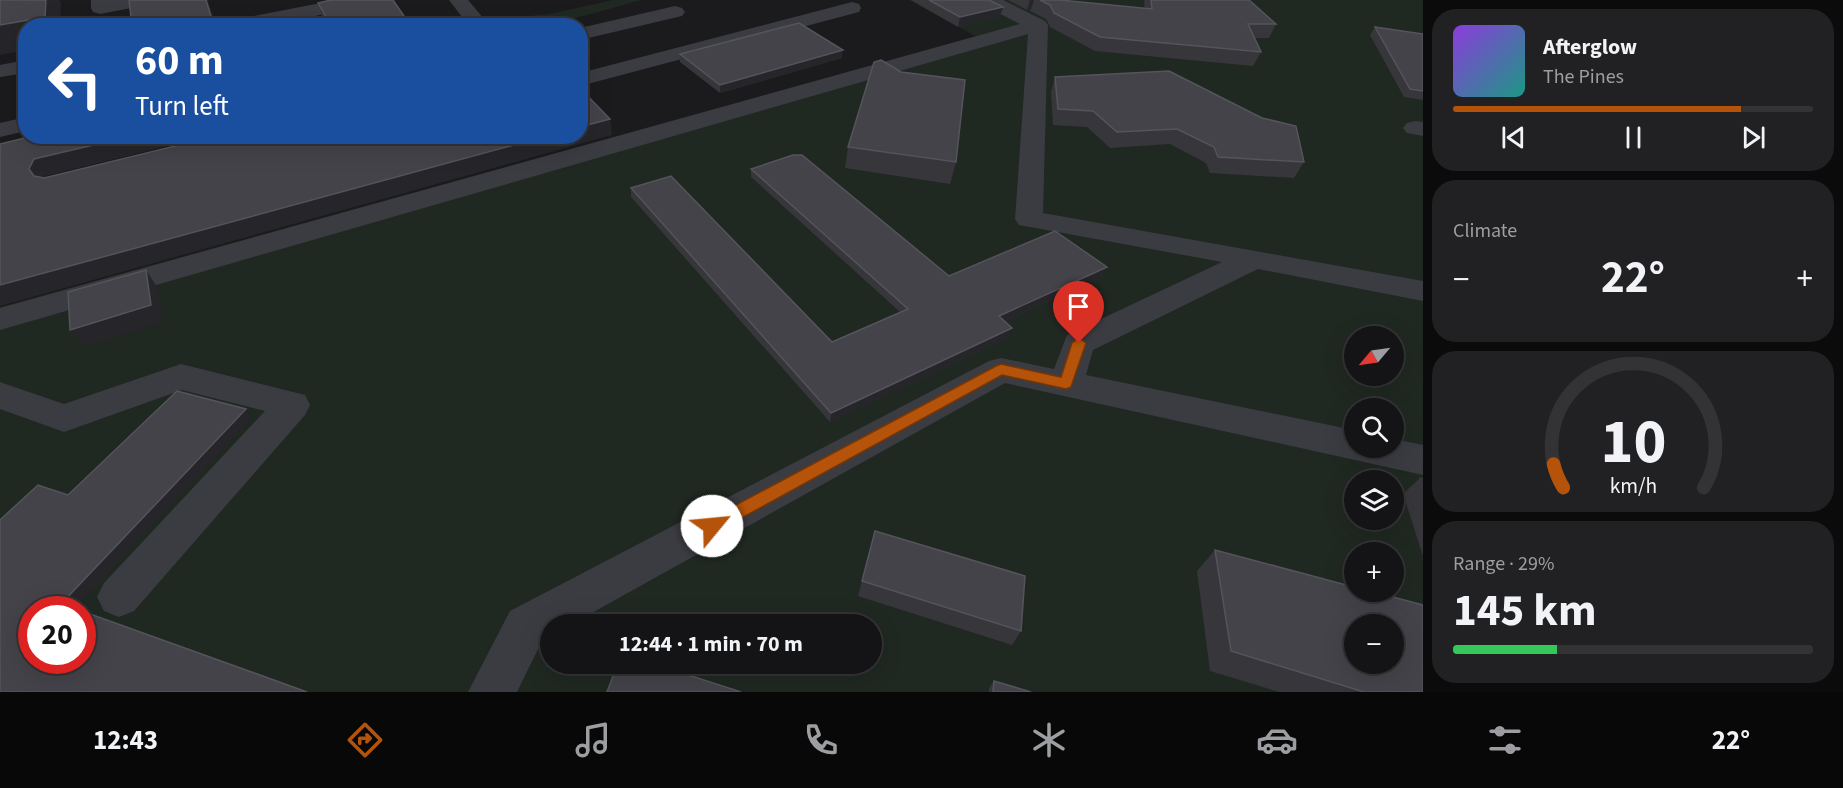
<!DOCTYPE html>
<meta charset="utf-8">
<style>
:root{--surface:#141416;--page:#212123;--text:#f1f3f6;--muted:#9d9ea1;--line:#333335;--accent:#b45309}
body{margin:0;font-family:"Source Sans 3",sans-serif;background:var(--page);color:var(--text);height:100vh;display:flex;flex-direction:column;font-size:22px;white-space:nowrap}
*{box-sizing:border-box;margin:0}
p{font-size:20px;color:var(--muted)}
.icon{flex:none;width:33px;height:33px;fill:none;stroke:currentColor;stroke-width:2;stroke-linecap:round;stroke-linejoin:round}
.map{position:relative;flex:1;overflow:hidden}
.sheet{display:flex;flex-direction:column;gap:9px;padding:9px;background:#0b0b0c;width:420px}
.sheet>*{flex:none}
.guide{position:absolute;left:18px;top:18px;width:570px;height:126px;border-radius:24px;box-shadow:0 6px 24px #0002,0 0 0 2px var(--line);background:#1a4fa0;color:#fff;overflow:hidden}
.needle{width:39px;rotate:241deg}
.controls{position:absolute;left:1344px;top:326px;display:grid;gap:12px}
.controls a{display:grid;place-items:center;width:60px;height:60px;border-radius:50%;background:var(--surface);box-shadow:0 6px 24px #0002,0 0 0 2px var(--line);font-size:30px}
.speed{position:absolute;left:18px;top:596px;display:flex;gap:12px;font-size:30px;font-weight:700;text-align:center}
.speed>*{display:grid;place-content:center;width:78px;height:78px;border-radius:50%;background:var(--surface);box-shadow:0 6px 24px #0002,0 0 0 2px var(--line);line-height:1}
.speed .limit{border:9px solid #d22;background:#fff;color:#111}
.pin{position:absolute;display:grid;place-items:center;width:51px;height:51px;color:#fff;margin:-62px -26px;border-radius:50% 50% 50% 0;rotate:-45deg;box-shadow:0 0 6px #0007}
.pin .icon{rotate:45deg}
.me{position:absolute;width:66px;margin:-33px;rotate:62deg;stroke-linejoin:round;filter:drop-shadow(0 0 4px #0008)}
.turn{display:flex;align-items:center;gap:21px;height:126px;padding:0 18px;font-size:27px}
.turn .icon{width:78px;height:78px;stroke-width:2.5}
.turn b{display:block;font-size:42px;line-height:51px}
.big{font-size:45px;font-weight:700;line-height:1.1}
.sheet .widget{flex:1;display:flex;flex-direction:column;justify-content:center;gap:9px;min-width:0;padding:0 21px;border-radius:24px;background:var(--page)}
.sheet .dial{align-items:center;gap:0}
.dial svg{height:156px;overflow:visible;fill:none;stroke:var(--line);stroke-width:7;stroke-linecap:round;text-anchor:middle}
.dial text{fill:var(--text);stroke:none}
.song{display:flex;align-items:center;gap:18px}
.cover{width:72px;height:72px;border-radius:9px;background:linear-gradient(135deg,hsl(270 70% 55%),hsl(170 70% 35%))}
.played{height:6px;border-radius:3px;background:linear-gradient(90deg,var(--accent) 80%,var(--line) 80%)}
.keys{display:flex;justify-content:space-around;direction:ltr}
.heat{display:flex;justify-content:space-between;align-items:center;font-size:33px;direction:ltr}
.charge{height:9px;border-radius:4px;background:linear-gradient(90deg,#34c759 29%,var(--line) 0)}
.trip{position:absolute;left:540px;top:614px;width:342px;height:60px;border-radius:30px;background:var(--surface);box-shadow:0 6px 24px #0002,0 0 0 2px var(--line);font-weight:700;line-height:60px;text-align:center}
.dock{display:flex;height:96px;justify-content:space-around;align-items:center;background:#080809;color:var(--muted)}
.dock .icon{width:42px;height:42px}
.dock .current{color:var(--accent)}
.dock b{font-size:27px;color:var(--text)}
main{display:flex;flex:1;min-height:0}
.map>svg:first-child{display:block}
.green{fill:#202822;fill-rule:evenodd}
.lines{fill:none;stroke-linecap:round;stroke-linejoin:round}
.minor{fill:#3b3b42;fill-rule:evenodd}
.wall{fill:#37363b}
.shaded-wall{fill:#262529}
.building{fill:#444349;stroke:#54545b;stroke-width:1.5;fill-rule:evenodd}
.route{fill:#b45309;stroke:#753606;stroke-width:1.5}
</style>
<main>
<div class="map">
<svg width="1423" height="692" viewBox="0 0 1423 692">
<rect width="100%" height="100%" fill="#1b1a1d"/>
<!-- green -->
<g class="green">
<path d="M613 0H643C612 6 533 37 507 18L549 14Z"/>
<path d="M909 0H1423V692H0V307L977 37ZM1354 336H1394V375H1354ZM1354 408H1394V447H1354ZM1354 480H1394V519H1354ZM1354 552H1394V591H1354ZM32 609H82V660H32ZM550 624H872V663H550ZM1354 624H1394V663H1354Z"/>
</g>
<g class="lines">
<!-- minor -->
<g class="minor">
<polygon points="91,0 154,0 152,4 100,14 93,12 91,8"/>
<polygon points="336,0 374,0 372,4 365,6 265,26 223,26 226,22 233,20"/>
<polygon points="449,0 468,0 490,26 469,26"/>
<polygon points="979,0 1003,0 1045,21 1048,25 1043,213 1423,281 1423,301 1258,269 1093,350 1086,375 1354,430 1354,447 1394,447 1394,439 1423,445 1423,475 1005,383 572,624 550,624 550,636 542,641 517,692 468,692 510,611 989,361 1001,358 1054,369 1067,335 1222,262 1019,225 1015,219 1028,34 0,330 0,308 1020,24 981,4"/>
<polygon points="852,2 859,4 861,8 859,12 580,86 580,73"/>
<polygon points="675,6 682,8 685,12 682,16 580,40 580,28"/>
<polygon points="26,60 26,73 0,77 0,65"/>
<polygon points="26,117 26,131 0,137 0,123"/>
<polygon points="1415,121 1423,122 1423,136 1407,133 1403,128 1407,123"/>
<polygon points="181,364 305,395 310,405 305,415 134,611 119,617 104,611 97,597 104,583 265,411 182,390 64,432 0,409 0,382 64,404"/>
</g>
</g>
<!-- wall -->
<g class="wall">
<polygon points="911,0 989,0 1003,7 1000,16 958,27"/>
<polygon points="1008,0 1060,0 1145,9 1144,2 1145,0 1249,0 1276,24 1269,38 1254,38 1261,52 1253,66 1095,51 1050,27 1046,19 1030,11 1031,9 1027,10"/>
<polygon points="318,3 411,26 327,25 322,17"/>
<polygon points="1375,27 1423,34 1423,100 1404,97 1370,35"/>
<polygon points="680,54 842,58 720,93 680,62"/>
<polygon points="1055,77 1304,162 1294,178 1210,173 1206,163 1170,144 1110,148 1087,127 1053,125 1051,92"/>
<polygon points="848,147 956,162 950,184 845,168"/>
<polygon points="751,169 949,276 1107,267 1103,276 1005,321 1009,337 830,422 631,197 631,188 832,342 900,312 751,177"/>
<polygon points="1421,477 1423,478 1423,556 1403,494"/>
<polygon points="875,531 1021,631 1012,645 858,596"/>
<polygon points="1215,550 1423,692 1279,692 1210,671 1197,571"/>
<polygon points="994,681 1031,692 989,692 989,688"/>
</g>
<!-- shaded-wall -->
<g class="shaded-wall">
<polygon points="46,0 59,0 61,3 60,26 26,26 26,50 0,55 0,25"/>
<polygon points="206,0 208,0 216,26 214,26"/>
<polygon points="1030,0 1034,0 1031,9 1027,10"/>
<polygon points="1003,7 1000,16 958,27 960,17"/>
<polygon points="843,50 842,58 720,93 720,85"/>
<polygon points="610,119 612,135 0,306 0,285 547,136 580,136 580,127"/>
<polygon points="132,136 209,136 45,176 40,185 29,169 34,159"/>
<polygon points="1107,267 1103,276 996,325 999,316"/>
<polygon points="146,270 157,287 163,322 84,347 70,330"/>
<polygon points="1012,328 1009,337 830,422 831,413"/>
<polygon points="246,409 252,418 74,609 61,604"/>
</g>
<!-- building -->
<g class="building">
<polygon points="0,0 46,0 45,17 0,25"/>
<polygon points="129,0 206,0 214,26 132,26"/>
<polygon points="331,0 393,0 411,26 323,26 330,24 318,3"/>
<polygon points="929,0 989,0 1003,7 960,17"/>
<polygon points="1040,0 1060,0 1152,9 1151,0 1249,0 1276,24 1248,24 1261,52 1100,37 1054,13 1050,5"/>
<polygon points="799,23 843,50 720,85 680,54"/>
<polygon points="1375,27 1423,34 1423,91 1410,89"/>
<polygon points="881,60 901,72 965,80 956,162 848,147 874,62"/>
<polygon points="1169,71 1262,118 1296,126 1304,162 1218,157 1214,147 1177,129 1117,132 1093,111 1058,109 1055,77"/>
<polygon points="580,88 610,119 580,127"/>
<polygon points="33,136 132,136 34,159 29,169 34,176 44,178 216,136 547,136 0,285 0,144"/>
<polygon points="793,155 802,155 949,276 1055,231 1107,267 999,316 1012,328 831,413 631,188 671,176 832,342 908,309 751,169"/>
<polygon points="146,270 151,305 70,330 68,292"/>
<polygon points="177,391 246,409 61,604 76,609 32,609 32,660 82,660 82,611 307,692 0,692 0,520 38,485 68,495"/>
<polygon points="875,531 1025,576 1021,631 862,581"/>
<path d="M1215 550 1354 587V591H1371L1423 605V692H1364L1231 651ZM1354 624H1394V663H1354Z"/>
<polygon points="618,663 651,663 741,692 607,692"/>
<polygon points="994,681 1031,692 993,692"/>
</g>
<!-- route -->
<polygon class="route" points="1079,338 1086,343 1071,387 1066,389 1002,375 718,531 712,533 706,531 703,526 706,521 996,366 1001,364 1061,377 1072,343"/>
</svg>
<div class="controls">
<a><svg class="needle" viewBox="-14 -14 28 28"><path d="M0-13l5 13h-10z" fill="#e53935"/><path d="M0 13l5-13h-10z" fill="#9d9ea1"/></svg></a>
<a><svg class="icon" aria-label="search" viewBox="0 0 24 24"><circle cx="10" cy="10" r="6"/><path d="M15 15l6 6"/></svg></a>
<a><svg class="icon" aria-label="layers" viewBox="0 0 24 24"><path d="M12 4l9 5-9 5-9-5zM3 14l9 5 9-5"/></svg></a>
<a>+</a>
<a>−</a>
</div>
<div class="speed"><div class="limit">20</div></div>
<div class="pin" style="left:1079px;top:343px;background:#d93025"><svg class="icon" aria-label="arrive" viewBox="0 0 24 24"><path d="M6 21V4h12l-3 4 3 4H6"/></svg></div>
<svg class="me" style="left:712px;top:526px" viewBox="-20 -20 40 40"><circle r="19" fill="#fff"/><path d="M0-13L10 11 0 6-10 11z" fill="#b45309"/></svg>
<div class="trip">12:44 · 1 min · 70 m</div>
<div class="guide">
<div class="turn"><svg class="icon" aria-label="left" viewBox="0 0 24 24"><path d="M17 20v-9H6M10 6l-5 5 5 5"/></svg><div><b>60 m</b>Turn left</div></div>
</div>
</div>
<section class="sheet">
<div class="widget">
<div class="song"><i class="cover"></i><div><b>Afterglow</b><p>The Pines</p></div></div>
<div class="played"></div>
<div class="keys"><svg class="icon" aria-label="previous" viewBox="0 0 24 24"><path d="M18 5L8 12l10 7zM5 5v14"/></svg><svg class="icon" aria-label="pause" viewBox="0 0 24 24"><path d="M8 5v14M16 5v14"/></svg><svg class="icon" aria-label="next" viewBox="0 0 24 24"><path d="M6 5l10 7-10 7zM19 5v14"/></svg></div>
</div>
<div class="widget"><p>Climate</p>
<div class="heat"><a>−</a><b class="big">22°</b><a>+</a></div>
</div>
<div class="widget dial"><svg viewBox="0 0 100 80">
<path d="M14 69A42 42 0 1 1 86 69"/>
<path d="M14 69A42 42 0 0 1 9 57" stroke="#b45309"/>
<text x="50" y="56" font-size="32" font-weight="700">10</text>
<text x="50" y="72" font-size="11">km/h</text>
</svg></div>
<div class="widget"><p>Range · 29%</p><b class="big">145 km</b><div class="charge"></div></div>
</section>
</main>
<nav class="dock">
<b>12:43</b>
<svg class="icon current" aria-label="directions" viewBox="0 0 24 24"><path d="M12 3l9 9-9 9-9-9zM9 14v-3h6M13 9l2 2-2 2"/></svg>
<svg class="icon" aria-label="music" viewBox="0 0 24 24"><path d="M9 18V5l10-2v13"/><circle cx="6" cy="18" r="3"/><circle cx="16" cy="16" r="3"/></svg>
<svg class="icon" aria-label="phone" viewBox="0 0 24 24"><path d="M5 4h4l2 5-3 2q2 4 5 5l2-3 5 2v4C11 20 4 13 5 4z"/></svg>
<svg class="icon" aria-label="climate" viewBox="0 0 24 24"><path d="M12 3v18M4 7l16 10M4 17L20 7"/></svg>
<svg class="icon" aria-label="car" viewBox="0 0 24 24"><path d="M5 17H2v-5l4-1 3-4h7l3 4 3 1v5h-3M9 17h6M6 11h13"/><circle cx="7" cy="17" r="2"/><circle cx="17" cy="17" r="2"/></svg>
<svg class="icon" aria-label="filters" viewBox="0 0 24 24"><path d="M4 7h16M4 17h16"/><circle cx="9" cy="7" r="2"/><circle cx="15" cy="17" r="2"/></svg>
<b>22°</b>
</nav>
